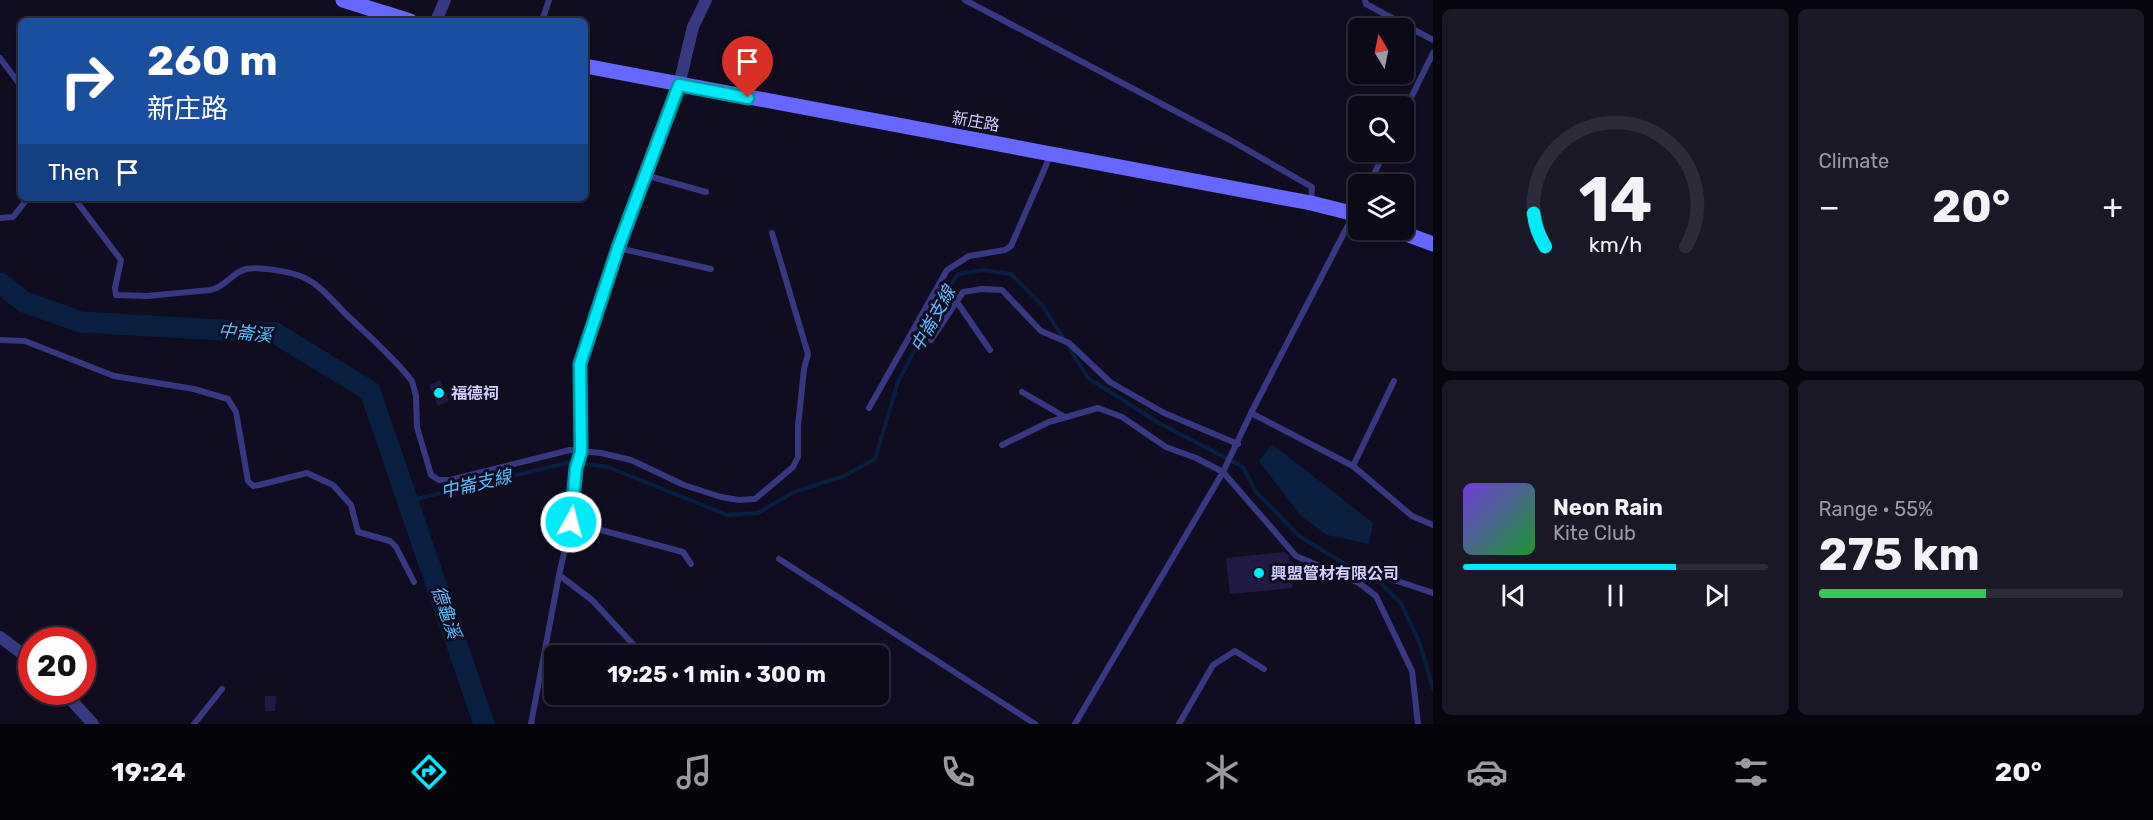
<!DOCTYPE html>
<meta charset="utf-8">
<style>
:root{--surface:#0c0a19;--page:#1a1826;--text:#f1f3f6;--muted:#9a9aa2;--line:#2c2b38;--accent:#00eaf9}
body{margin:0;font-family:Rubik,"Noto Sans TC",sans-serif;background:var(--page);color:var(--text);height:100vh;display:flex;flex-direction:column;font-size:22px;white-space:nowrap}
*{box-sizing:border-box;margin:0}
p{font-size:20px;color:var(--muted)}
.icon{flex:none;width:33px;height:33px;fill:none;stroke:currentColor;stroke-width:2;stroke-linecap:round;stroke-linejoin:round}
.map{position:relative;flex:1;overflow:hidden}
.panel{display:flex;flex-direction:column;gap:9px;padding:9px;background:#07060e;width:720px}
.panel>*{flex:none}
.banner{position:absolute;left:18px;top:18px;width:570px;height:183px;border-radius:9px;box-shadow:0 2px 4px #0004,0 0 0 2px var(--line);background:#1a4fa0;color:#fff;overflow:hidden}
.needle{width:39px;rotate:350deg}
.tools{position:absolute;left:1348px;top:18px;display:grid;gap:12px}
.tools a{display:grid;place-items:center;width:66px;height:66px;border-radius:9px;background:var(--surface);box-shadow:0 2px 4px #0004,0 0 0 2px var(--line);font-size:30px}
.speed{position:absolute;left:18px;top:627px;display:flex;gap:12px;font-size:30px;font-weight:700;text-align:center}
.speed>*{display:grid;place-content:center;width:78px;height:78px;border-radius:50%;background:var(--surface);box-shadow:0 2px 4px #0004,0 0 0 2px var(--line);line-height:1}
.speed .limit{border:9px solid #d22;background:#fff;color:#111}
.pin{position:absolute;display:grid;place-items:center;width:51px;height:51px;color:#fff;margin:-62px -26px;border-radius:50% 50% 50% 0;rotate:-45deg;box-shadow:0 0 6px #0007}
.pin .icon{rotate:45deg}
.me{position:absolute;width:66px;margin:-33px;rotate:7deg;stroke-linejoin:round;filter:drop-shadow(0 0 4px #0008)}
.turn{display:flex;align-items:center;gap:21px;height:126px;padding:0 30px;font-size:27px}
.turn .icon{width:78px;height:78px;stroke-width:2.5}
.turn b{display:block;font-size:42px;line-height:51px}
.then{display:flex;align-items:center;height:57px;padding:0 30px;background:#0003;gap:12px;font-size:22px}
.big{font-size:45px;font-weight:700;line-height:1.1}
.panel .tile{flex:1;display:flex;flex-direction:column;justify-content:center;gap:9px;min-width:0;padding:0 21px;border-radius:9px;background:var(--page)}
.panel .dial{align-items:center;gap:0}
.dial svg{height:156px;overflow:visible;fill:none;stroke:var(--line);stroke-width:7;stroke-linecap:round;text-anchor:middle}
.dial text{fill:var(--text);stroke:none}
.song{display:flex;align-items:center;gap:18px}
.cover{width:72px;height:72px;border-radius:9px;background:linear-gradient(135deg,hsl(260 70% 55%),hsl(130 70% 35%))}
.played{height:6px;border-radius:3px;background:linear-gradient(90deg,var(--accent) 70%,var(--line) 70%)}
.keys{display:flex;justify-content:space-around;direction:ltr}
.heat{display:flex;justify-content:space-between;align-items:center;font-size:33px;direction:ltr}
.charge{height:9px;border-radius:4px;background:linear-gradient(90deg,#34c759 55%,var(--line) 0)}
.panel .tiles{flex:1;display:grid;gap:9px;grid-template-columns:repeat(2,1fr)}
.trip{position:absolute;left:544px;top:645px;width:345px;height:60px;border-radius:9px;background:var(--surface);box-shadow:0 2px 4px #0004,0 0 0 2px var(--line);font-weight:700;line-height:60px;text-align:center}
.tab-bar{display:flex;height:96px;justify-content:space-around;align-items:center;background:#05040a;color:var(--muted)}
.tab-bar .icon{width:42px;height:42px}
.tab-bar .current{color:var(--accent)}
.tab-bar b{font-size:27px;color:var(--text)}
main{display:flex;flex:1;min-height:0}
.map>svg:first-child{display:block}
.water{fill:#091f3f}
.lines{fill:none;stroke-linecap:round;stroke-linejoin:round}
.stream{stroke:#091f3f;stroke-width:4}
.river{stroke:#091f3f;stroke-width:21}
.building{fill:#201943}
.lane{stroke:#383881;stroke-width:6}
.street{stroke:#383881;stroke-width:12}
.secondary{stroke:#6567ff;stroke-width:15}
.route-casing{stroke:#0098a2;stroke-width:15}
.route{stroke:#00eaf9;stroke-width:10}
.poi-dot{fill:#00eaf9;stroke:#100d21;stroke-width:2}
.labels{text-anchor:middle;stroke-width:6;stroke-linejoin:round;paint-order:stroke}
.street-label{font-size:16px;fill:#d1ceff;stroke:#100d21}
.poi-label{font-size:16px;font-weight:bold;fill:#d1ceff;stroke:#100d21;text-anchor:start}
.water-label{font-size:18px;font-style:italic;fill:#5cbaff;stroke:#100d21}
</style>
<main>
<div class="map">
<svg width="1433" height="724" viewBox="0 0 1433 724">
<rect width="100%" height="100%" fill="#100d21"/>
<!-- water -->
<polygon class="water" points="1272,444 1373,523 1369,544 1327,535 1301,516 1259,461"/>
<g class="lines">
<!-- stream -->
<polyline class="stream" points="408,501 571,462 608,467 727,515 758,513 794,492 844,476 875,459 898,382 940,301 958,274 983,270 1011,274 1043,306 1088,378 1159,423 1243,467 1256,492 1299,536 1347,565 1376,578 1401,603 1420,644 1433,689"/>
<!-- river -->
<polyline class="river" points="0,283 24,302 81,322 275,333 370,391 484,724"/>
</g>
<!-- building -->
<g class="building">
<polygon points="440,380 449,401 438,406 429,385"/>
<polygon points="1285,552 1289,556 1293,588 1230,594 1226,558"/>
<polygon points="265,696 276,696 275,711 265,711"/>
</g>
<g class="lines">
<!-- lane -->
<g class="lane">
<polyline points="965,0 1230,140 1312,187 1311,203"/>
<polyline points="1365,0 1366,4 1433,40"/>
<polyline points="542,21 549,0"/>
<polyline points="0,58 21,86"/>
<polyline points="1404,112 1433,53"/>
<polyline points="645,175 706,192"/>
<polyline points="1369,184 1385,152"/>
<path d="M74 198 121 260 115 288 116 295 147 296 210 290C226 287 231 273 246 269 259 266 293 272 305 278 323 287 335 304 350 318 371 338 394 358 412 381L416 396 417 427 431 475 439 480H450L570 450 601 453 631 460 684 485 721 497 739 500 755 499 793 467 798 457V426L804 369 808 354 772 233"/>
<polyline points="0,218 13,217 28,198"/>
<polyline points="618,248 711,269"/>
<polyline points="957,302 990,350"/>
<polyline points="0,340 25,341 114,376 194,389 228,399 236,412 248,481 253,486 259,485 307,473 333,485 351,505 358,532 390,541 396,547 414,582"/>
<polyline points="931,340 963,292 982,289 1002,290 1041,331 1069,343 1110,382 1164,413 1238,444"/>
<polyline points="1022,392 1065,417"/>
<polyline points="869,408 947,270 969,256 1005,250 1011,246 1051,154"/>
<polyline points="1251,413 1353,466 1412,516 1433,525"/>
<polyline points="1002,445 1049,422 1098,408 1122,417 1166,447 1196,458 1223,472 1296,556 1359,583 1376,596 1412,671 1418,724"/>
<polyline points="1353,466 1394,381"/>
<polyline points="571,522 683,552 691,564"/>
<polyline points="779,559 1035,724"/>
<polyline points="559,575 592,600 644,656"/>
<polyline points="1391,579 1433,593"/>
<polyline points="194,724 222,689"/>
<polyline points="531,724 559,575 573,515 576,468 581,452"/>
<polyline points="1075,724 1223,472 1251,413 1359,204"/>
<polyline points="1179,724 1213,665 1235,651 1264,669"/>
</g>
<!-- street -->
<g class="street">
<polyline points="436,21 445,0"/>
<polyline points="581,452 580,364 618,248 679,85 693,27 706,0"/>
<polyline points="0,637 32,661"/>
<polyline points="64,692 93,724"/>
</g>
<!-- secondary -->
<g class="secondary">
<polyline points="343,0 410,21"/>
<polyline points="585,66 1311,203 1359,215"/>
<polyline points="1395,230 1433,244"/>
</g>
</g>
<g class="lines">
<defs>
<polyline id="route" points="571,522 576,468 581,452 580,364 618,248 679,85 748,98"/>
</defs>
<!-- route casing -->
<use href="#route" class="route-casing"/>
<!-- route -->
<use href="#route" class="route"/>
</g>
<!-- markers -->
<g class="poi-dot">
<circle cx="439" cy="393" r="6"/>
<circle cx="1259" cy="573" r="6"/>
</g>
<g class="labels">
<!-- street labels -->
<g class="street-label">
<text transform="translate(976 121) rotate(10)" y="6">新庄路</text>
</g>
<!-- poi labels -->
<g class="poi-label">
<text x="451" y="399">福德祠</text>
<text x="1271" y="579">興盟管材有限公司</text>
</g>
<!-- water labels -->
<g class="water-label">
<text transform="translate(933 319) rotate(-61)" y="6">中崙支線</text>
<text transform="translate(245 333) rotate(6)" y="6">中崙溪</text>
<text transform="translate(476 484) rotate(-13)" y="6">中崙支線</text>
<text transform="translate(446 612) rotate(71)" y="6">德龜溪</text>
</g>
</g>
</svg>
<div class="tools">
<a><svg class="needle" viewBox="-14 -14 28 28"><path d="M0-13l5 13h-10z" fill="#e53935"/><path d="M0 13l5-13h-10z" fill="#9a9aa2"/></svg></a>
<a><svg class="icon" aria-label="search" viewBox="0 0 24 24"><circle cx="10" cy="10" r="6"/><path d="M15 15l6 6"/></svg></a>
<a><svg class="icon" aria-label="layers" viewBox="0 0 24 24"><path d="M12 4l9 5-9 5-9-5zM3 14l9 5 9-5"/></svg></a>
</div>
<div class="speed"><div class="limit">20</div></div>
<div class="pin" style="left:748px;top:98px;background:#d93025"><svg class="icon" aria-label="arrive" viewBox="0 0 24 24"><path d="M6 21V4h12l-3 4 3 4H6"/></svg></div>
<svg class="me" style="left:571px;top:522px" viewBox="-20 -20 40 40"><circle r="17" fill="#00eaf9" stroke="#fff" stroke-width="3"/><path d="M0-11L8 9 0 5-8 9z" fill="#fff"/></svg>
<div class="trip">19:25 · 1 min · 300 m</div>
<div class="banner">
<div class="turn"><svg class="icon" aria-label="right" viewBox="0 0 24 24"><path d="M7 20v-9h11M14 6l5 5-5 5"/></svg><div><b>260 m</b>新庄路</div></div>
<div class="then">Then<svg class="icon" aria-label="arrive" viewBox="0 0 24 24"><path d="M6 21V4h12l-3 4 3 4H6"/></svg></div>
</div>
</div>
<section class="panel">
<div class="tiles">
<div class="tile dial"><svg viewBox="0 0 100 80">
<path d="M14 69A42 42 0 1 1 86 69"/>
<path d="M14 69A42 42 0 0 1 8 52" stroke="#00eaf9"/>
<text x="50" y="56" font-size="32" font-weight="700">14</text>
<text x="50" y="72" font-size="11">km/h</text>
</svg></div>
<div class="tile"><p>Climate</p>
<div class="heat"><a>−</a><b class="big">20°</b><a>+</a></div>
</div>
<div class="tile">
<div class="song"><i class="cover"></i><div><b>Neon Rain</b><p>Kite Club</p></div></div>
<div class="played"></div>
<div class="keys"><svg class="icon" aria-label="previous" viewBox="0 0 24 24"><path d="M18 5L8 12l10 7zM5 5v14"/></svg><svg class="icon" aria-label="pause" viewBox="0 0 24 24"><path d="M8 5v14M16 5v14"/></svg><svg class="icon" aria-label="next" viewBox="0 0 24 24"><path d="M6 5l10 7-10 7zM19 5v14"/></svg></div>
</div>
<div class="tile"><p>Range · 55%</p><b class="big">275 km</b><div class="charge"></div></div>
</div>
</section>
</main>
<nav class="tab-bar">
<b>19:24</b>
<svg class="icon current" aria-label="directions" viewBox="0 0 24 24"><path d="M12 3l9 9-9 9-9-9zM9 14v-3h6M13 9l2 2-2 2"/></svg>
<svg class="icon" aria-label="music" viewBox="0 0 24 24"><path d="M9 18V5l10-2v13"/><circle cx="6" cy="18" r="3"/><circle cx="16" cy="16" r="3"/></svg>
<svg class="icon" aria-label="phone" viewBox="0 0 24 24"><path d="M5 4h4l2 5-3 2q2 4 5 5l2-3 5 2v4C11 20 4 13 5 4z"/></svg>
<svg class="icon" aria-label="climate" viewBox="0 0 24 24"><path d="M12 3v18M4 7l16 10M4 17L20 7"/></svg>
<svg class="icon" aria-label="car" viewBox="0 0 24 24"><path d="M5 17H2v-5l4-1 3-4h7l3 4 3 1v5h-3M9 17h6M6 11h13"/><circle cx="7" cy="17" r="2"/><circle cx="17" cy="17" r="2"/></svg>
<svg class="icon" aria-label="filters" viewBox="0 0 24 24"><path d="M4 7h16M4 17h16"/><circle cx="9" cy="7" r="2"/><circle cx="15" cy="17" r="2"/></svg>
<b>20°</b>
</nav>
